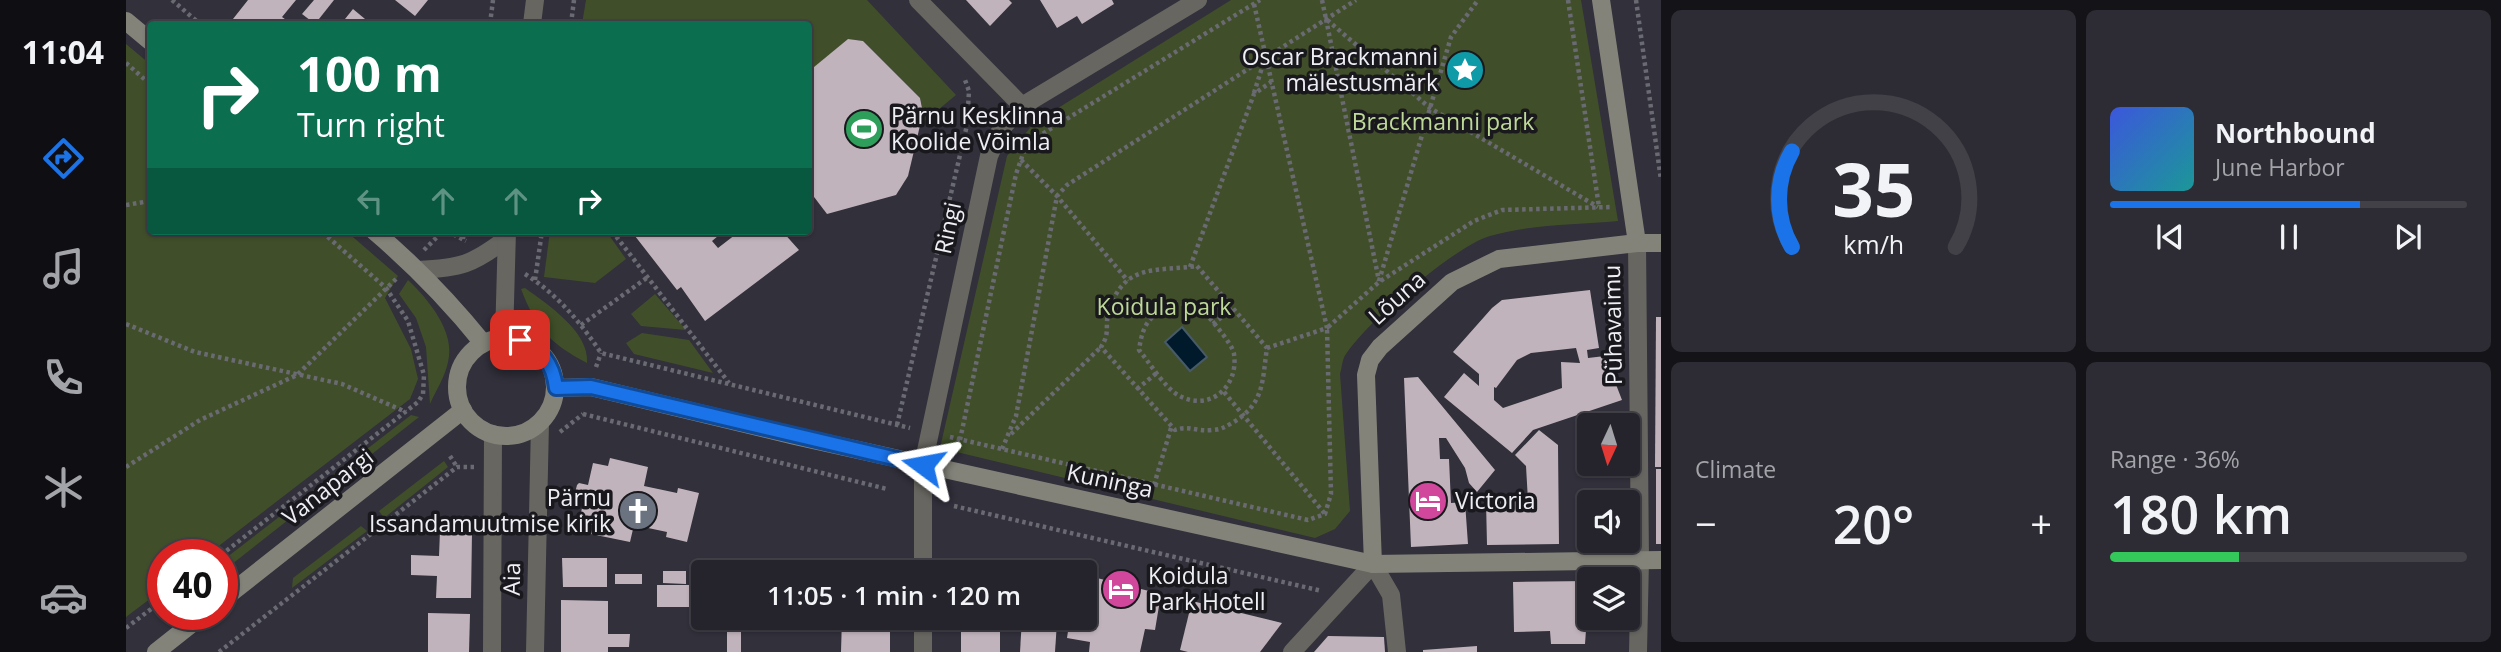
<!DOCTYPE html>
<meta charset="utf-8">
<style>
:root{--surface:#25242c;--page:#2d2c34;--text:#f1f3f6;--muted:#a3a4a9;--line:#424148;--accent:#1a73e8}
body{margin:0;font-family:"Open Sans",sans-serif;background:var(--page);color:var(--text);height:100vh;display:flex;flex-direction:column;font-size:26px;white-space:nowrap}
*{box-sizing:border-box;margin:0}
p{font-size:23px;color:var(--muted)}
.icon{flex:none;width:38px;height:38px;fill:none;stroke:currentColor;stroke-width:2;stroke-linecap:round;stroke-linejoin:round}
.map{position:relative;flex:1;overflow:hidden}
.side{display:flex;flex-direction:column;gap:10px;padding:10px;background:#141418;width:840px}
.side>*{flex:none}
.top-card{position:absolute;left:21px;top:21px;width:665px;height:214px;border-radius:7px;box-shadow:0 2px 5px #0004,0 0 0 2px var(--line);background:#0b6e4f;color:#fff;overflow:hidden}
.needle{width:46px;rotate:184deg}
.buttons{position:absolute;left:1451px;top:413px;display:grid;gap:14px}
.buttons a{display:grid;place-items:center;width:63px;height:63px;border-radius:7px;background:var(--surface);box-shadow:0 2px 5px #0004,0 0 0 2px var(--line);font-size:35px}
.speed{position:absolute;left:21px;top:539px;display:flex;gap:14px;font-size:35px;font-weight:700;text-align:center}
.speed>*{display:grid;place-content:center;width:91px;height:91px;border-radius:50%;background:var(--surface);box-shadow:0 2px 5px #0004,0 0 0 2px var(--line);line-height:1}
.speed .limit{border:10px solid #d22;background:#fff;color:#111}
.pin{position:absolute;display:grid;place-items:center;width:60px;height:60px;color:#fff;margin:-30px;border-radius:14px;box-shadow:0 4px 10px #0006}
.me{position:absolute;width:77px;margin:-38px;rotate:283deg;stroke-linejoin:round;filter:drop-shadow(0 0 5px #0008)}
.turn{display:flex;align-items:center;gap:24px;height:147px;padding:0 35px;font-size:32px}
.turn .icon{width:91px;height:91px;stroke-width:2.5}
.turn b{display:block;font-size:49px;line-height:60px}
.lanes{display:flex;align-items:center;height:66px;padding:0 35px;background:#0003;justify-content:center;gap:35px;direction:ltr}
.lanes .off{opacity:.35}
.big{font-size:52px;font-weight:600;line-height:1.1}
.side .widget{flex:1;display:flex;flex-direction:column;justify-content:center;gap:10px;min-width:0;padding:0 24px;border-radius:10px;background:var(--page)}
.side .dial{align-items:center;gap:0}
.dial svg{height:182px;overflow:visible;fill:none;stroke:var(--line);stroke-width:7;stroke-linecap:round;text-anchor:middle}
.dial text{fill:var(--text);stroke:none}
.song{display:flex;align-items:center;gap:21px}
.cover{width:84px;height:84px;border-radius:10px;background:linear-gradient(135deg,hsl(230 70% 55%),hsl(180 70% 35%))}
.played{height:7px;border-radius:4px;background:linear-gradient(90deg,var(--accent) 70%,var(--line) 70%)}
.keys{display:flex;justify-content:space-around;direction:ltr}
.heat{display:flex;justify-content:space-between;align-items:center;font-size:38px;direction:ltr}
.charge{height:10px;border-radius:5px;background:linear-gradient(90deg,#34c759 36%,var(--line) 0)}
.side .tiles{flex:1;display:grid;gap:10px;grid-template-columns:repeat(2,1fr)}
.trip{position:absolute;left:565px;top:560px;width:406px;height:70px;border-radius:7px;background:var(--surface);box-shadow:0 2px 5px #0004,0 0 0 2px var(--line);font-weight:600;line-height:70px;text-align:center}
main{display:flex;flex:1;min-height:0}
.tab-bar{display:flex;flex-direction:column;width:126px;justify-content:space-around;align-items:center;background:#0f0e12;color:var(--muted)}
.tab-bar .icon{width:49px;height:49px}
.tab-bar .active{color:var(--accent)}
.tab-bar b{font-size:32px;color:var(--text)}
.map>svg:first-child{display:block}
.green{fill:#404f29}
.water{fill:#001a2b;stroke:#475a68;stroke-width:2}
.building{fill:#c1b3bc;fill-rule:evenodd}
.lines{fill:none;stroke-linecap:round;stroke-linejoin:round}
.path{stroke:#6a6a73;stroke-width:4.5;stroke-dasharray:3.5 3.5;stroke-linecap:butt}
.lane{stroke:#676660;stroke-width:12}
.street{stroke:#676660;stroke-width:18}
.secondary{stroke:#84837a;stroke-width:18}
.route-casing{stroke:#114b97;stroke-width:18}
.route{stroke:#1a73e8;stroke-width:12}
.labels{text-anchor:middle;stroke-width:7;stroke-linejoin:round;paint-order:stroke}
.poi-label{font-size:23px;fill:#eeeef5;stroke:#19181d;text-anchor:start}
.park-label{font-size:23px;fill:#bed997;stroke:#19181d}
.street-label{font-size:23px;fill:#eeeef5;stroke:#19181d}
</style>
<main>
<nav class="tab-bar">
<b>11:04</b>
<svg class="icon active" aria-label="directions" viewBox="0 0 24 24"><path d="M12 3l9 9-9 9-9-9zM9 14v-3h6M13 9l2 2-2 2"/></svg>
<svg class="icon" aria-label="music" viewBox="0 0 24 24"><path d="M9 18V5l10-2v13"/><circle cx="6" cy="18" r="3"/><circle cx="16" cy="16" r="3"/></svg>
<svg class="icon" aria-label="phone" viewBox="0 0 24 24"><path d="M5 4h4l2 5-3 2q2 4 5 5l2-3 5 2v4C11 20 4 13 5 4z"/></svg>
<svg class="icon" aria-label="climate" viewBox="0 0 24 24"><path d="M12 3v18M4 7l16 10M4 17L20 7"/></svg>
<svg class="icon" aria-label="car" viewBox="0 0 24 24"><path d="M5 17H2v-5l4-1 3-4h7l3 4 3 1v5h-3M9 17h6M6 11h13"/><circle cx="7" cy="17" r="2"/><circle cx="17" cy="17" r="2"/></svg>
</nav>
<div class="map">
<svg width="1535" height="652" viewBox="0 0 1535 652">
<rect width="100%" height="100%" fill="#31303b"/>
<!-- green -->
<g class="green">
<polygon points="460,0 741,0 830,95 795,124 797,113 794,98 737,41 722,39 683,72 682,24 456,24"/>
<path d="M1105 0H1455L1492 221C1450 225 1405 224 1364 236 1329 246 1241 322 1220 354 1216 359 1216 368 1214 374L1224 511 1209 529 1189 538 814 448 881 156 908 123Z"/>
<polygon points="0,44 24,64 24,231 220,231 272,276 259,298 285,349 292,379 284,399 81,555 37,555 37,589 0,617"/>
<polygon points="424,231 480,231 500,259 469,283 418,277"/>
<path d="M282 280C302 299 330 332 322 362 319 377 310 390 304 404L300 347 290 318 273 294Z"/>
<path d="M399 288C421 304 464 332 461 363 423 343 410 328 395 289Z"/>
<polygon points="529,294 560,330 515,326 505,314"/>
<polygon points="516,333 563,340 587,373 508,354 500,343"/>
<polygon points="285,415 293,417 96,572 96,561"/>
<polygon points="318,461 322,467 258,518 253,511"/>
<polygon points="235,526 241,531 166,588 167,578"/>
</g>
<!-- water -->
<polygon class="water" points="1056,327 1081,357 1064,371 1039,342"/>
<!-- building -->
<g class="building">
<polygon points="122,0 170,0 156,17 166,24 103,24"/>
<polygon points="188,0 208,0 189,24 176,14"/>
<polygon points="269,0 302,0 289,16"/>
<polygon points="840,0 883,0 886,3 864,26"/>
<polygon points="914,0 986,0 988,4 956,24 951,16 931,28"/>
<polygon points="227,9 245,24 215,24"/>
<polygon points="722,39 737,41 794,98 797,113 782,176 770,195 701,214 682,189 682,72"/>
<polygon points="512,231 598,231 586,241 592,248 614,231 656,231 673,250 579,321 555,287 551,290 509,236 513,233"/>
<path d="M1464 290 1473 348 1461 350 1462 358 1479 356 1496 400 1407 430 1386 453 1318 397 1338 373 1353 386V374L1327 352 1366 308 1376 300ZM1450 348 1454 363 1435 362 1436 388 1377 408 1368 400V387L1370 388 1391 360 1405 353Z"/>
<polygon points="1530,317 1535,317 1535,467 1529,467"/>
<polygon points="1292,377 1369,470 1351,492 1343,483 1339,468 1320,438 1313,438 1314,459 1323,459 1325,503 1339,502 1342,544 1285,547 1278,378"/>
<polygon points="1413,430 1432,445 1433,544 1361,545 1360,501 1402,501 1400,466 1389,455"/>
<polygon points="484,458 522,467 518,486 551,493 552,488 573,493 561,542 540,537 541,532 508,525 504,542 465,534 467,525 453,522 458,499 451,497 449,493 451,485 453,483 462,485 467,463 482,466"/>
<rect x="1530" y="469" width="5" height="75"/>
<polygon points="314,531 346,532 345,598 310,598 311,576 285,575 285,555 313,556"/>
<polygon points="436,558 481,558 481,587 437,587"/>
<rect x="835" y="558" width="60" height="14"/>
<polygon points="537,571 560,571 560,584 537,583"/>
<rect x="489" y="574" width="27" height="10"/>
<polygon points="959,575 1035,594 1029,630 1019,629 1014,652 963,652 964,642 941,638 944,618 959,618"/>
<polygon points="1463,581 1463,618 1497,618 1497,631 1460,630 1459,644 1425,644 1424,631 1388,632 1387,582"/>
<rect x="531" y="585" width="47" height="22"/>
<polygon points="435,600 482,601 482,634 504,634 503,647 482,647 482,652 435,652"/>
<polygon points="1066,601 1156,623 1134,652 1062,652 1054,650"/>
<polygon points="302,613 344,614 343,652 302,652"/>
<rect x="601" y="618" width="14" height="34"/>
<polygon points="716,618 764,618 764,652 715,652"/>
<rect x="835" y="618" width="39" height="34"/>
<polygon points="896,618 931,622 929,652 894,652"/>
<polygon points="1202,636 1258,637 1259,652 1188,652"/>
<polygon points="1351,646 1351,652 1297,652 1297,650"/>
</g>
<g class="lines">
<!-- path -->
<g class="path">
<polyline points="46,0 74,24"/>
<polyline points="1196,0 1200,19 1304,108 1472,207"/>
<polyline points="1442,0 1473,207"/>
<polyline points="1510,0 1535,180"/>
<polyline points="1128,4 1201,328 1141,348"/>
<polyline points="1200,19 1253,281"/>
<polyline points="364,24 367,0"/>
<polyline points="445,24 448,0"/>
<polyline points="0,63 24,84"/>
<polyline points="1128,93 1139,58"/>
<polyline points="895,160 931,196 1002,281"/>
<polyline points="0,205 24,201"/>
<polyline points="321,231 340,241"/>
<polyline points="486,231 603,383"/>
<polyline points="337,239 338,231"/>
<polyline points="298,250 317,231"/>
<path d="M1071 266 1141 348C1136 381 1139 404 1106 423 1099 427 1094 430 1086 430 1071 432 1063 425 1049 430L975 347C985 332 978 326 983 311 998 262 1031 272 1071 266Z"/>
<polyline points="1064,267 1128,94 1145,82"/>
<path d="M399 274C431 294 455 323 475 353L784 428"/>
<polyline points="409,280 416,231"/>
<polyline points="1253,281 1325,37 1352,0"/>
<path d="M1048 303 1073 305C1081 316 1106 342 1108 354 1113 387 1083 413 1052 395 1039 388 1023 362 1013 350 1017 322 1024 316 1048 303Z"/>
<polyline points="0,324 69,352 216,384 280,412"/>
<polyline points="1087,324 1107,308"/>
<polyline points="455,325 522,277"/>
<polyline points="470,367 475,353"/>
<polyline points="1011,389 1032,372"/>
<polyline points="1098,392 1199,514"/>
<polyline points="457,414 761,489"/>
<polyline points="771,425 841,125 843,91 839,80"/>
<polyline points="434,432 457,414"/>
<polyline points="885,434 975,347"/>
<polyline points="824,437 1182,520 1199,514 1205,494 1201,328 1253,282 1348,221 1376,210 1485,207"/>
<polyline points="834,440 890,174 898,151 913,136 1134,0"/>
<polyline points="876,449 890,416 931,196 941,185 1230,0"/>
<polyline points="324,456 331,467"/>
<polyline points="0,467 74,420 171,375 270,279"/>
<polyline points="1028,485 1045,428"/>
<polyline points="828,506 1196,591"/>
<polyline points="95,555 292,402 297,394 298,375 282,321 260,288 195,231"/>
<polyline points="0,628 37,600"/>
<polyline points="93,652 331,467 348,467"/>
</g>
<!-- lane -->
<polyline class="lane" points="691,619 691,618"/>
<!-- street -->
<g class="street">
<polyline points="792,0 896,106"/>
<polyline points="406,24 409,0"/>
<polyline points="1511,243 1514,560 1512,652"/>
<path d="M292 270C334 268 346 265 380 239"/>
<polyline points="378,338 381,231"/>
<polyline points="797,572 797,465 863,156 875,129 896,106 1072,0"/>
<polyline points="797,618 797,652"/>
<polyline points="366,652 367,434"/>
<polyline points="409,652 414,423"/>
<polyline points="1166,652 1247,564 1265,595 1271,652"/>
</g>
<!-- secondary -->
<g class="secondary">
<polyline points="1475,0 1511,243"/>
<polyline points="0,21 24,41"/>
<path d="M248 231C288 265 324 302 357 343"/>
<circle cx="380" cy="387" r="49"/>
<polyline points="430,388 465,387 669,436 1247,564 1535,560"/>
<polyline points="1247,564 1240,375 1244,360 1254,347 1326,282 1373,259 1511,243 1535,243"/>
<polyline points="96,600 337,410"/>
<polyline points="30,652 78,614"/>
</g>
</g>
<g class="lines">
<defs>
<path id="route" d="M394 340C416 350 427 363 430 388L465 387 797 465"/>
</defs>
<!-- route casing -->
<use href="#route" class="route-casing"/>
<!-- route -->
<use href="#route" class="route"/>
</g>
<!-- icons -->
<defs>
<symbol id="sight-disc" viewBox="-11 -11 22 22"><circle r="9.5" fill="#0f9aa8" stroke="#19181d"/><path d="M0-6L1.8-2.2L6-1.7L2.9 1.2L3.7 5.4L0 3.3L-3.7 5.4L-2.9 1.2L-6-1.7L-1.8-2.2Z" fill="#fff"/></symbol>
<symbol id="stadium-disc" viewBox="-11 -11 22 22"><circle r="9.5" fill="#2e9e5b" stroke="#19181d"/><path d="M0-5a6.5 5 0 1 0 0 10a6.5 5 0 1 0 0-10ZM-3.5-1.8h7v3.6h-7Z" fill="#fff"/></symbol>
<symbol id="hotel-disc" viewBox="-11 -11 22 22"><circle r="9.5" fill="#d1479c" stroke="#19181d"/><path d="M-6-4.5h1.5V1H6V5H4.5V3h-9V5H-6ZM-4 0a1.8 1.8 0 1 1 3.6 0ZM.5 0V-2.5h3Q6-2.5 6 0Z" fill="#fff"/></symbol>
<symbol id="church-disc" viewBox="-11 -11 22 22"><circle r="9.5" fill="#6b7280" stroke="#19181d"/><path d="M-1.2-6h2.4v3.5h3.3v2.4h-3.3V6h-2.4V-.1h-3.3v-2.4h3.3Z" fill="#fff"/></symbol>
</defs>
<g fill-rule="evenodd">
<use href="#sight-disc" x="1317" y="48" width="44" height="44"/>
<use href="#stadium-disc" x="716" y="107" width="44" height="44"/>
<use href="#hotel-disc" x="1280" y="479" width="44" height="44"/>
<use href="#church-disc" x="490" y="489" width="44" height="44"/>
<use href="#hotel-disc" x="973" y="567" width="44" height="44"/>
</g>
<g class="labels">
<!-- poi labels -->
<g class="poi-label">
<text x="1312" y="65" text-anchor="end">Oscar Brackmanni<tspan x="1312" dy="26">mälestusmärk</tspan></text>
<text x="765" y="124">Pärnu Kesklinna<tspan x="765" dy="26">Koolide Võimla</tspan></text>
<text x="485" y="506" text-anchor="end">Pärnu<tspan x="485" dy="26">Issandamuutmise kirik</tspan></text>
<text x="1329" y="509">Victoria</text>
<text x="1022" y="584">Koidula<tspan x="1022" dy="26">Park Hotell</tspan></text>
</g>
<!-- park labels -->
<g class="park-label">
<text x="1317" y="130">Brackmanni park</text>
<text x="1038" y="315">Koidula park</text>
</g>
<!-- street labels -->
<g class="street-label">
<text transform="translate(822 228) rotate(-78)" y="8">Ringi</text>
<text transform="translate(1271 298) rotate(-42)" y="8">Lõuna</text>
<text transform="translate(1487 325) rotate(-91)" y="8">Pühavaimu</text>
<text transform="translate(984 481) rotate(12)" y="8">Kuninga</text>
<text transform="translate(202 487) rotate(-38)" y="8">Vanapargi</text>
<text transform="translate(386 579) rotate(-89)" y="8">Aia</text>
</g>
</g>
</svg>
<div class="buttons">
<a><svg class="needle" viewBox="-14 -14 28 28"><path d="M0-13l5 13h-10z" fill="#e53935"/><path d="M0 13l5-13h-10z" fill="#a3a4a9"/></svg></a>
<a><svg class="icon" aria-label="sound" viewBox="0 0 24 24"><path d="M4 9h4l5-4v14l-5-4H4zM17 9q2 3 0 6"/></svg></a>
<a><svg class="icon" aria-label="layers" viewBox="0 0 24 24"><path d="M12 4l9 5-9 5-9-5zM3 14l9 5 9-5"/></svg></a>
</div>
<div class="speed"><div class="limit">40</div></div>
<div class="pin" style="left:394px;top:340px;background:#d93025"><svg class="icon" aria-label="arrive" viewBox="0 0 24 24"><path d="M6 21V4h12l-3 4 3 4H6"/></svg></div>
<svg class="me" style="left:797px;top:465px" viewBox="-20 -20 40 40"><path d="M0-17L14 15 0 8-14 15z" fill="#1a73e8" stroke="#fff" stroke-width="4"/></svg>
<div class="trip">11:05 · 1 min · 120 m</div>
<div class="top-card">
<div class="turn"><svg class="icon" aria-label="right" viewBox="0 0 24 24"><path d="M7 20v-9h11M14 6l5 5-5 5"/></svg><div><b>100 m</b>Turn right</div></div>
<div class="lanes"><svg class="icon off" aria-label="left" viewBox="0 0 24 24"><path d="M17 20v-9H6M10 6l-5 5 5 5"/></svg><svg class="icon off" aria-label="ahead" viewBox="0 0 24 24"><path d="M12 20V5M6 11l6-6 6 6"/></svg><svg class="icon off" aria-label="ahead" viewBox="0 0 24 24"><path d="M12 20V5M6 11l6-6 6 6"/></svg><svg class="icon" aria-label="right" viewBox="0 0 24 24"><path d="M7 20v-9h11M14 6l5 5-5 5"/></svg></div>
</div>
</div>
<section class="side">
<div class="tiles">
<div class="widget dial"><svg viewBox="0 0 100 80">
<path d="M14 69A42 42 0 1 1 86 69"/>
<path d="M14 69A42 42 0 0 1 14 27" stroke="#1a73e8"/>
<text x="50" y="56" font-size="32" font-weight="700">35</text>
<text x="50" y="72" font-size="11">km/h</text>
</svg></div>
<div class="widget">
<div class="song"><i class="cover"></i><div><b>Northbound</b><p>June Harbor</p></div></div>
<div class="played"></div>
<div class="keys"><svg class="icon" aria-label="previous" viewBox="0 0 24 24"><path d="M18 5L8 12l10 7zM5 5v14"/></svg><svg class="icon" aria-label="pause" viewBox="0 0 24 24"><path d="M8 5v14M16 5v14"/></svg><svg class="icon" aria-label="next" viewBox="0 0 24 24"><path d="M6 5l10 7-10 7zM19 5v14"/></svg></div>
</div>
<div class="widget"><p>Climate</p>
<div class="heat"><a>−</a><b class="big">20°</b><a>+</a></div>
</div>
<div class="widget"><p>Range · 36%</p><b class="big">180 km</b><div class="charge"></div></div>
</div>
</section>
</main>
